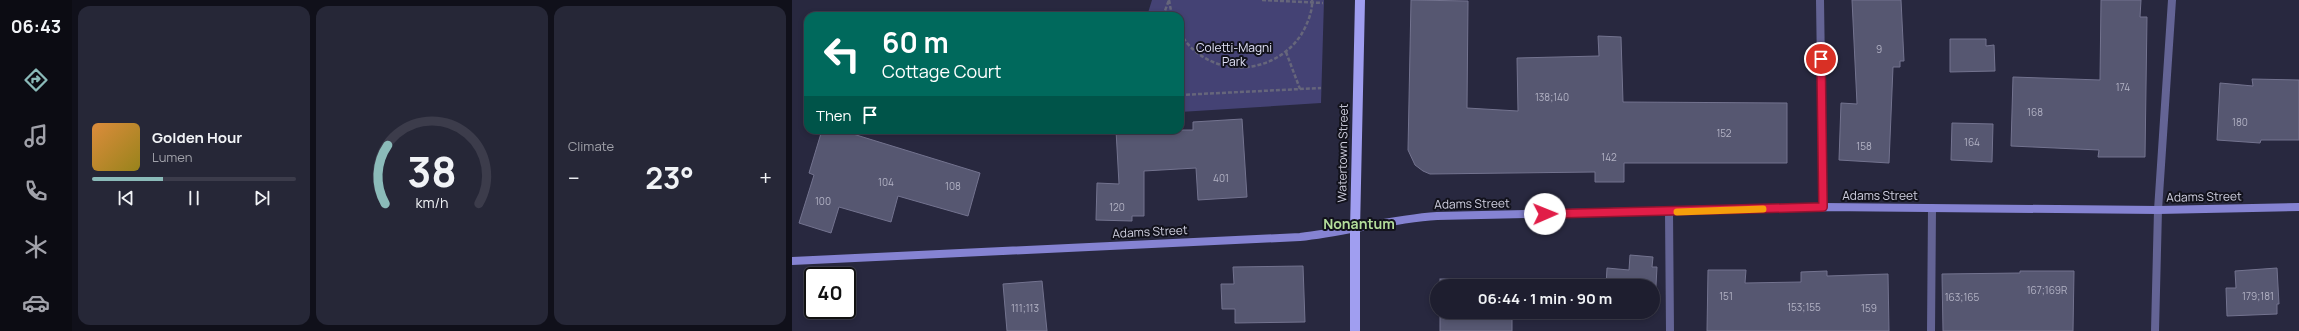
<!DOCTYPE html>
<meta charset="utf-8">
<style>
:root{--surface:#1e1e2f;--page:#262737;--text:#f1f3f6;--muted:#a1a2aa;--line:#3c3c4b;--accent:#8bbbb9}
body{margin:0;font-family:Manrope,sans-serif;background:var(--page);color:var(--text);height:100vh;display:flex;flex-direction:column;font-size:15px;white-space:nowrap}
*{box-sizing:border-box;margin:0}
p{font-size:13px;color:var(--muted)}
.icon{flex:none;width:22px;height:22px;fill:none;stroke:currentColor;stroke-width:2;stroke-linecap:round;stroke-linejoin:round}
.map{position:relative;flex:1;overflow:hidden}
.details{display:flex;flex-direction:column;gap:6px;padding:6px;background:#10101a;width:720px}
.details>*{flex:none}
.top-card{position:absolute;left:12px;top:12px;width:380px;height:122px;border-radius:12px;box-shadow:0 2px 6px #0003,0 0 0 1px var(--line);background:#00695c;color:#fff;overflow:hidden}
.speed{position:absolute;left:12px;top:267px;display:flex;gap:8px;font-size:20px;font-weight:700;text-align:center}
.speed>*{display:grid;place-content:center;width:52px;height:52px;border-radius:50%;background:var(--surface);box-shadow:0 2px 6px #0003,0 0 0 1px var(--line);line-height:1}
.speed .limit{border:2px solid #111;border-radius:6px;background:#fff;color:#111}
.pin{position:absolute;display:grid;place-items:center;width:34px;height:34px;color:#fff;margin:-17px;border:2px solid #fff;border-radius:50%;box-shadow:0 1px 4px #0007}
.me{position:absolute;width:44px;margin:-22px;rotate:89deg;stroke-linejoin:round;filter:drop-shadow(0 0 3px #0008)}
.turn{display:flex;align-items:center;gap:14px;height:84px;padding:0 12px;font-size:18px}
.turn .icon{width:52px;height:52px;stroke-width:2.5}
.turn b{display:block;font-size:28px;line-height:34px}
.then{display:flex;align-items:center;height:38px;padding:0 12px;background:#0003;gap:8px;font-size:15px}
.big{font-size:30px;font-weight:700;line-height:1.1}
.details .tile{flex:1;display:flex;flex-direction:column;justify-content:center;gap:6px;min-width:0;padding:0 14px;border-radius:12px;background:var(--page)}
.details .dial{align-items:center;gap:0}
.dial svg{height:104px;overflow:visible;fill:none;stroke:var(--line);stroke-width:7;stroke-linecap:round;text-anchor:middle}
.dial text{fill:var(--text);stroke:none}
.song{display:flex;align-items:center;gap:12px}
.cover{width:48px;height:48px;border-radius:6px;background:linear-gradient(135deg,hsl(30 70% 55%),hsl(50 70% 35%))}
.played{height:4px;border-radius:2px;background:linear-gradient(90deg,var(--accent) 35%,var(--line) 35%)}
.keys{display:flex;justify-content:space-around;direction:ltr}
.heat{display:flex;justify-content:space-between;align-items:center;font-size:22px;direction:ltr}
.details .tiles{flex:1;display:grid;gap:6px;grid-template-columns:repeat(3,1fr)}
.trip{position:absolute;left:638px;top:279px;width:230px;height:40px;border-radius:20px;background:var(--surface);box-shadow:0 2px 6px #0003,0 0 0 1px var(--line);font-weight:700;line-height:40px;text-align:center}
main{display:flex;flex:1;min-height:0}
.tab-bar{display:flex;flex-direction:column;width:72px;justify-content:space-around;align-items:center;background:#0c0c13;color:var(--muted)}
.tab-bar .icon{width:28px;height:28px}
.tab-bar .active{color:var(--accent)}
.tab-bar b{font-size:18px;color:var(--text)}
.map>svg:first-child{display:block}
.green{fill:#444274}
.building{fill:#565771;stroke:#73738f}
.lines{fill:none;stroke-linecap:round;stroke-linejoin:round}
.path{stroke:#66667b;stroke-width:2.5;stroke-dasharray:4 2;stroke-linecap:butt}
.lane{stroke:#646495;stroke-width:8}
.street{stroke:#646495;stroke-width:8}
.secondary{stroke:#8583d2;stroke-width:8}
.primary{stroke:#a09ef0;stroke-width:10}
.route-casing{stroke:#92132f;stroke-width:10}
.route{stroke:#e11d48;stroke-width:7}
.slow{stroke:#f59e0b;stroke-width:7}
.labels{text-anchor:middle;stroke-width:4;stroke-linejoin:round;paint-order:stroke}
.number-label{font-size:10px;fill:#b2b2c4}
.park-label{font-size:12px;fill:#dfe0f5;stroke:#12121c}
.street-label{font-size:12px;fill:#d0d0e0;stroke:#12121c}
.quarter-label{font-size:14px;font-weight:bold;fill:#b3dd9a;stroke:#12121c}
</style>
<main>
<nav class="tab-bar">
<b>06:43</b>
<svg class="icon active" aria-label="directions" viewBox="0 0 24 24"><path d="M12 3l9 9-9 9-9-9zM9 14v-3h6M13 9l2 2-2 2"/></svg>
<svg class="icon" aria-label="music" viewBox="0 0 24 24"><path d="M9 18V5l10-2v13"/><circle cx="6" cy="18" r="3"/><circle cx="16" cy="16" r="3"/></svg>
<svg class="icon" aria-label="phone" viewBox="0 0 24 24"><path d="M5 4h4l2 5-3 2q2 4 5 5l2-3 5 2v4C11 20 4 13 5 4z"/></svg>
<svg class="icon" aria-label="climate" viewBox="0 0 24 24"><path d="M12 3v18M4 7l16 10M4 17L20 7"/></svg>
<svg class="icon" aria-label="car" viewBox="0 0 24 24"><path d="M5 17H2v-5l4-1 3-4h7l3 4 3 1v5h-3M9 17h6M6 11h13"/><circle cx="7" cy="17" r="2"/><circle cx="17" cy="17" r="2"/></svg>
</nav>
<section class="details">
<div class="tiles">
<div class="tile">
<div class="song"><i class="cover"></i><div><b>Golden Hour</b><p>Lumen</p></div></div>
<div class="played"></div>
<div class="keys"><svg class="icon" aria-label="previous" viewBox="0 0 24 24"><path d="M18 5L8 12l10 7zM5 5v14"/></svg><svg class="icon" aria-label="pause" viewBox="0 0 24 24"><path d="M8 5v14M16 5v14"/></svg><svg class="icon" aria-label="next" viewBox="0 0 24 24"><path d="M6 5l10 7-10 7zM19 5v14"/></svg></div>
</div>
<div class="tile dial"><svg viewBox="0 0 100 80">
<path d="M14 69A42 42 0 1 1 86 69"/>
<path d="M14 69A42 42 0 0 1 16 24" stroke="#8bbbb9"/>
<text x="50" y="56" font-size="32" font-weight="700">38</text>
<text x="50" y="72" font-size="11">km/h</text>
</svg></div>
<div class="tile"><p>Climate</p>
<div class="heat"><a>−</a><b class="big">23°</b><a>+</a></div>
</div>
</div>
</section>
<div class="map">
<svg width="1507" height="331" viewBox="0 0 1507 331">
<rect width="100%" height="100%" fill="#28283f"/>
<!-- green -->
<polygon class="green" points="360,0 532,0 529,103 388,112 388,16 355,16"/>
<!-- building -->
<g class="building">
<polygon points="619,0 676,1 675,108 726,111 725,58 807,56 806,36 829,37 831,102 995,103 995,163 832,163 832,182 803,182 803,172 638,174 631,171 623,165 616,150"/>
<polygon points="1060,0 1109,0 1112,61 1108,61 1108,67 1101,67 1097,163 1047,160 1049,103 1065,104"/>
<polygon points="1309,0 1349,0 1348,17 1355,17 1353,157 1306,157 1307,150 1219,146 1221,77 1308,80"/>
<polygon points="1158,39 1194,39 1194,46 1202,45 1203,71 1158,72"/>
<polygon points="1460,79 1507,80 1507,140 1469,140 1468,143 1425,140 1428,83 1461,86"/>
<polygon points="450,119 455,197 406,200 404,168 352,171 352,216 340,216 340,221 304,220 305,183 327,184 324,130 401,130 401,122"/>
<polygon points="1160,123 1201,124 1200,162 1159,160"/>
<polygon points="30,130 48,130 188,173 176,216 106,196 99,222 47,207 39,233 7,223 22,175 17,173"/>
<polygon points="838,255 861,257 860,267 865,267 863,304 861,304 861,286 814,286 815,268 837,270"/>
<polygon points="511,266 513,322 443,323 443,309 430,309 429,284 442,284 441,267"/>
<polygon points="1485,268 1487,304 1485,304 1485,314 1435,316 1434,288 1444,288 1443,271"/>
<polygon points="916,270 954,270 953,283 1009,282 1009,272 1035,271 1035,276 1096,274 1097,331 915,331"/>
<polygon points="1228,271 1282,271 1281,331 1151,331 1150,274 1228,273"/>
<rect x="648" y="279" width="72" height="7"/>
<polygon points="250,281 255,331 215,331 211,284"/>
<rect x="648" y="312" width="72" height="19"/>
<polygon points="812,312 854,312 854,316"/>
</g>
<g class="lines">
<!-- path -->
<g class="path">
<polyline points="377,0 380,16"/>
<polyline points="470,0 531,3"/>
<polyline points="371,16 377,0"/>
<path d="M388 33C415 79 480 78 509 35 515 25 521 11 520 0"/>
<polyline points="494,52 508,89"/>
<polyline points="388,95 529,88"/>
</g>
<!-- lane -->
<g class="lane">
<polyline points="1139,331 1140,208"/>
<polyline points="1363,331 1366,210 1380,0"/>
</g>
<!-- street -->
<g class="street">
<polyline points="1028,0 1031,207"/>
<polyline points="877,212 878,331"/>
</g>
<!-- secondary -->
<path class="secondary" d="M0 261 508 237C554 232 598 219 645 216L1031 207 1366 210 1507 207"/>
<!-- primary -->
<polyline class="primary" points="563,331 563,229 568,0"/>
</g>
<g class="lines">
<defs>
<polyline id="route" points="753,214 1031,207 1029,59"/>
</defs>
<!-- route casing -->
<use href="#route" class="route-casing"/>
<!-- route -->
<use href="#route" class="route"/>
<!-- slow -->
<polyline class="slow" points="885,212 971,209"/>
</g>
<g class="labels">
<!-- number labels -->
<g class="number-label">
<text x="1087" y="53">9</text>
<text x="1331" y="91">174</text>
<text x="760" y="101">138;140</text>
<text x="1243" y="116">168</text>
<text x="1448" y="126">180</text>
<text x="932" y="137">152</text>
<text x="1180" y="146">164</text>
<text x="1072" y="150">158</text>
<text x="817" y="161">142</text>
<text x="429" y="182">401</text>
<text x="94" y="186">104</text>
<text x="161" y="190">108</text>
<text x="31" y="205">100</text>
<text x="325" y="211">120</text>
<text x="1255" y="294">167;169R</text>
<text x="934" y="300">151</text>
<text x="1466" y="300">179;181</text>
<text x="1170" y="301">163;165</text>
<text x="1012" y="311">153;155</text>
<text x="233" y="312">111;113</text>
<text x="1077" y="312">159</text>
</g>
<!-- park labels -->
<g class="park-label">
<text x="442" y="52">Coletti-Magni<tspan x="442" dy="14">Park</tspan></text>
</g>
<!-- street labels -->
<g class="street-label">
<text transform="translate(551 153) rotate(-89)" y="4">Watertown Street</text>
<text x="1088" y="200">Adams Street</text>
<text transform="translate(1412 197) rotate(-1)" y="4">Adams Street</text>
<text transform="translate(680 204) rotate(-1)" y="4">Adams Street</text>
<text transform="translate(358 232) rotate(-3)" y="4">Adams Street</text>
</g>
<!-- quarter labels -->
<g class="quarter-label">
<text x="567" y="229">Nonantum</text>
</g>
</g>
</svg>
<div class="speed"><div class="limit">40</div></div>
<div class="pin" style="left:1029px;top:59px;background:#d93025"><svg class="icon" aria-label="arrive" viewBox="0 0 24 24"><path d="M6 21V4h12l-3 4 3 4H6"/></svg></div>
<svg class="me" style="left:753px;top:214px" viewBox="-20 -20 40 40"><circle r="19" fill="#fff"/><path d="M0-13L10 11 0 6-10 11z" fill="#e11d48"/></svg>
<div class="trip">06:44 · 1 min · 90 m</div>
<div class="top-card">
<div class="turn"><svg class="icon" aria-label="left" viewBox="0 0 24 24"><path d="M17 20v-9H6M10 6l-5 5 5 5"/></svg><div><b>60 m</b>Cottage Court</div></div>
<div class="then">Then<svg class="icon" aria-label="arrive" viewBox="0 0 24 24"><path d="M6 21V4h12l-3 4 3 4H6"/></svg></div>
</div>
</div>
</main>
